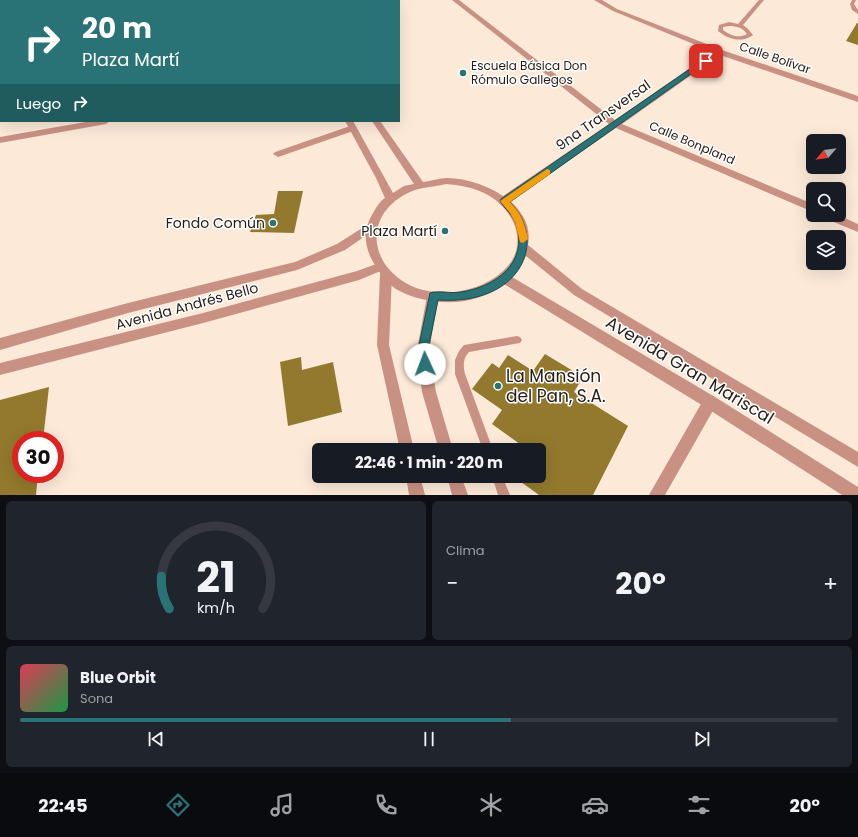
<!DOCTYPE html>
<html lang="es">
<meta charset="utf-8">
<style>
:root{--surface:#171b24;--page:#20242c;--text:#f1f3f6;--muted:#9ea1a6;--line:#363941;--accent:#297376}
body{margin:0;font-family:Poppins,sans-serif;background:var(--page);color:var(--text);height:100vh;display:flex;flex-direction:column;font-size:15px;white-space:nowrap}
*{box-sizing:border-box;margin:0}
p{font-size:13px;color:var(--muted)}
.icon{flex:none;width:22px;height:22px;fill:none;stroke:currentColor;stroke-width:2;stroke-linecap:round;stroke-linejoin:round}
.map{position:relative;height:495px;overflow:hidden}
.panel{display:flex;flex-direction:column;gap:6px;padding:6px;background:#0d0f14;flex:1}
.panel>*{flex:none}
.guide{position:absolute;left:0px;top:0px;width:400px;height:122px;box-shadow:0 4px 16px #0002;background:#297376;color:#fff;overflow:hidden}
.needle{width:26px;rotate:242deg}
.fabs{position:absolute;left:806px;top:134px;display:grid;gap:8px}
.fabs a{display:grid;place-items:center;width:40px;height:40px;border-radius:6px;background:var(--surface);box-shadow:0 4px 16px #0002;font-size:20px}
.speed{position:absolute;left:12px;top:431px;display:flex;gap:8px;font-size:20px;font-weight:700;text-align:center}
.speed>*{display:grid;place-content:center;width:52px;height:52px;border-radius:50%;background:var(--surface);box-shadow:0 4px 16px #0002;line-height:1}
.speed .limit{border:6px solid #d22;background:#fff;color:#111}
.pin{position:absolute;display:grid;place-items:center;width:34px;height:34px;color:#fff;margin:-17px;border-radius:8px;box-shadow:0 2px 6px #0006}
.me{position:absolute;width:44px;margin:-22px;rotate:358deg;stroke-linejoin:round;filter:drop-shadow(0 0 3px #0008)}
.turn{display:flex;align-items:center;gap:14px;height:84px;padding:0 16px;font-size:18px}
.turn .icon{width:52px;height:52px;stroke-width:2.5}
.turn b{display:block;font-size:28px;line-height:34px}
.then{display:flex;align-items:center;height:38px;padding:0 16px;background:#0003;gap:8px;font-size:15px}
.big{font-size:30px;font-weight:700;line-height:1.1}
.panel .widget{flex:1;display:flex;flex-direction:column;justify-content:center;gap:6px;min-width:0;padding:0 14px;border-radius:6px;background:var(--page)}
.panel .dial{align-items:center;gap:0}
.dial svg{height:104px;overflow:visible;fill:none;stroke:var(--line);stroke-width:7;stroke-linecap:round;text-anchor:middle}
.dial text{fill:var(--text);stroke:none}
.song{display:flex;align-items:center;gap:12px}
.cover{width:48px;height:48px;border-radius:6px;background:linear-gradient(135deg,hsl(350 70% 55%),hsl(140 70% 35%))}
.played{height:4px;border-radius:2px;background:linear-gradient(90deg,var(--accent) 60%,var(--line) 60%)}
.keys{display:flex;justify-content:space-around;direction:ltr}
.heat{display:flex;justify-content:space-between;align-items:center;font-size:22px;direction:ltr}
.panel .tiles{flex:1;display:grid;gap:6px;grid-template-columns:1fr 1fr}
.widget:last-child{grid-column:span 2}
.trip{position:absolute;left:312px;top:443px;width:234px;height:40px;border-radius:6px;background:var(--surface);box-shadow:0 4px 16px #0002;font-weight:700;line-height:40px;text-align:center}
.menu{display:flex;height:64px;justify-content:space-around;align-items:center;background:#090b0e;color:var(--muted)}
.menu .icon{width:28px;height:28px}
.menu .on{color:var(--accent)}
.menu b{font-size:18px;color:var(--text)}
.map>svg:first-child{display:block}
.building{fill:#93792e}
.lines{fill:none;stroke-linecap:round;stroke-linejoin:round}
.service{fill:#c99183;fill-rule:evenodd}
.minor{fill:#c99183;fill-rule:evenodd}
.tertiary{fill:#c99183;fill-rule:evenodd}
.route{fill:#297376;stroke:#1b4b4d}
.slow{fill:#f59e0b}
.poi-dot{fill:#297376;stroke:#fff;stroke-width:1.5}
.labels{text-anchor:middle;stroke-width:3;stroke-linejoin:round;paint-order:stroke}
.far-street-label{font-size:12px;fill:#261d16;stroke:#fff}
.far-poi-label{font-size:12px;fill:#261d16;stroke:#fff;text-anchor:start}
.street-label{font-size:14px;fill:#261d16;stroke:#fff}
.poi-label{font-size:14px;fill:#261d16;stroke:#fff;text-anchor:end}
.near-street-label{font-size:17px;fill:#261d16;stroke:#fff}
.near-poi-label{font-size:17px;fill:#261d16;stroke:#fff;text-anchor:start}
</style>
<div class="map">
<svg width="858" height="495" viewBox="0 0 858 495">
<rect width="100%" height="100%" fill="#fce9d8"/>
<!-- building -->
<g class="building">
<polygon points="857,23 858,23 858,45 846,41"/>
<polygon points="278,191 303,191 294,233 250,232 256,215 274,214"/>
<polygon points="545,354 583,377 574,392 628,426 593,495 539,495 521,482 525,476 539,476 539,450 528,450 492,424 502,410 472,389 492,363 499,368 508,355 533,371"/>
<polygon points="301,357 302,370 333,362 342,412 288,426 280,362"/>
<polygon points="49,387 43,440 21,440 21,474 38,474 36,495 0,495 0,400"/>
</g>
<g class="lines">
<!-- service -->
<g class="service">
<path d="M759 0H764L743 25 748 29 753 35 752 36C740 43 728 39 718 31L719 25 729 22 738 24ZM729 26C737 26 743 28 747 34 738 39 730 35 723 30V27Z"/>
<polygon points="852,0 856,0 854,4 858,10 858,14 852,10 850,4"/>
<path d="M517 336 520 337 522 340 520 343 469 352C463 358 463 365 465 374L493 450H483L455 374V360L459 351 464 345Z"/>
<polygon points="492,476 502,476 510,495 498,495"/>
</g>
<!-- minor -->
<g class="minor">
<polygon points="452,0 459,0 615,120 713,52 613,11 594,0 602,0 617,9 722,50 858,96 858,102 720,55 622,124 813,204 813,212 616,128 504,205 500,204 499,201 500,198 609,124"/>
<polygon points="91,121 110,121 106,124 0,143 0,137"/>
<polygon points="353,125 357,128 356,130 281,156 278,157 273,154 275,152"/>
<polygon points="823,215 838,215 858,224 858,232 824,218"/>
<polygon points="370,223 374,224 375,227 374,230 345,250 297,270 128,313 0,350 0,338 128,303 295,262 337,244"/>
<polygon points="379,263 383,264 385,267 383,270 359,280 203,323 0,375 0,363 203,313 357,271"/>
<polygon points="386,269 390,271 392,274 389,345 414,450 400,450 377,345 380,274 382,271"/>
<polygon points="433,291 437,293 439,296 429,350 436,392 453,450 439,450 422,392 417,350 427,296 429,293"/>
<polygon points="710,395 715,397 717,402 715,407 665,495 649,495 705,397"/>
<polygon points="406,476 420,476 425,495 409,495"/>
<polygon points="447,476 461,476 468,495 452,495"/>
</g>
<!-- tertiary -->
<g class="tertiary">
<rect x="266" y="0" width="7" height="1"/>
<rect x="289" y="0" width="6" height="1"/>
<path d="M345 121H353L393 193 404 186 414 184 372 121H380L423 182C431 181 439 178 447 178 481 178 536 204 528 245L582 289 858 452V467L574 295 526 256 516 273 512 277 715 397 858 487V495H842L705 407 504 284C475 308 427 307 396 289 384 281 376 268 370 256 364 242 364 228 372 215 376 208 379 202 385 198L376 178ZM446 184C459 185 472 187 484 193 515 208 531 246 503 271 478 294 433 300 404 282 365 257 368 211 410 192 421 187 435 187 446 184Z"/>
</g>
</g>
<!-- route -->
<path class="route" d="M703 60 709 61 510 202C541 234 528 279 486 294 470 300 454 301 438 300L428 350 430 364 429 368 425 369 421 368 418 350 430 293C440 290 451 294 461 292 495 287 529 263 516 224 513 215 505 209 500 201L501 199Z"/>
<!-- slow -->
<path class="slow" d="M547 169 550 170V174L510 202C521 213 525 224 528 239L523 243 520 242 515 222 510 213 500 201Z"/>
<!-- markers -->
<g class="poi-dot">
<circle cx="463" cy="73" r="4"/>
<circle cx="273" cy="223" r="4"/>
<circle cx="445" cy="231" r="4"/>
<circle cx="498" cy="386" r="4"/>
</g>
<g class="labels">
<!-- far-street labels -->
<g class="far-street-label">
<text transform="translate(775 58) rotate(19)" y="4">Calle Bolívar</text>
<text transform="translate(692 143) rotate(23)" y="4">Calle Bonpland</text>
</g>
<!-- far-poi labels -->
<g class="far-poi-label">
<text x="471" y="70">Escuela Básica Don<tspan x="471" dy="14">Rómulo Gallegos</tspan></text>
</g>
<!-- street labels -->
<g class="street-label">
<text transform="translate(603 115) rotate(-35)" y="5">9na Transversal</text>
<text transform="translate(187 306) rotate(-15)" y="5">Avenida Andrés Bello</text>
</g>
<!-- poi labels -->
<g class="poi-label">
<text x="265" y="228">Fondo Común</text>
<text x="437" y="236">Plaza Martí</text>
</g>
<!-- near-street labels -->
<g class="near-street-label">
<text transform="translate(690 370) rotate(31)" y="6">Avenida Gran Mariscal</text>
</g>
<!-- near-poi labels -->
<g class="near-poi-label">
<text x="506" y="382">La Mansión<tspan x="506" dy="20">del Pan, S.A.</tspan></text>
</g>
</g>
</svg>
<div class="fabs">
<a><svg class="needle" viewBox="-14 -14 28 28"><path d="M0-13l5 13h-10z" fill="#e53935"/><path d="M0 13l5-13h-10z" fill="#9ea1a6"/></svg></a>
<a><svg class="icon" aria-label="search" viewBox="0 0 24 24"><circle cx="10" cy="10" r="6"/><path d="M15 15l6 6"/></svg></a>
<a><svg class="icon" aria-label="layers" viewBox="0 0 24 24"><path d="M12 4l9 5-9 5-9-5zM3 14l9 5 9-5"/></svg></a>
</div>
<div class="speed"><div class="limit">30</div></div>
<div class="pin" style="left:706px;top:61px;background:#d93025"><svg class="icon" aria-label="arrive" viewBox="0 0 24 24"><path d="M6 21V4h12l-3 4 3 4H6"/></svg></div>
<svg class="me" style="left:425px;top:364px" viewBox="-20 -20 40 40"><circle r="19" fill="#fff"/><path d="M0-13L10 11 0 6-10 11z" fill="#297376"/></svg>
<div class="trip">22:46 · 1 min · 220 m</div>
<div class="guide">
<div class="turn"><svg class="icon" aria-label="right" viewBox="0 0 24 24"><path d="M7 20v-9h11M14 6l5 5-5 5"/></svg><div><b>20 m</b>Plaza Martí</div></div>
<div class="then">Luego<svg class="icon" aria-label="right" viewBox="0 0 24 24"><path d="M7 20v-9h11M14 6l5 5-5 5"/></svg></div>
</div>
</div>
<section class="panel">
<div class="tiles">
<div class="widget dial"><svg viewBox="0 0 100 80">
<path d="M14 69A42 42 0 1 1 86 69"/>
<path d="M14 69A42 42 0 0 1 8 44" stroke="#297376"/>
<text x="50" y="56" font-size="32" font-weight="700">21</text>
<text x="50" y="72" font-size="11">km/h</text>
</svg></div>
<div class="widget"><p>Clima</p>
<div class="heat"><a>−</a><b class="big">20°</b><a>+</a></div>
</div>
<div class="widget">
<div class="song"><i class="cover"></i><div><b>Blue Orbit</b><p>Sona</p></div></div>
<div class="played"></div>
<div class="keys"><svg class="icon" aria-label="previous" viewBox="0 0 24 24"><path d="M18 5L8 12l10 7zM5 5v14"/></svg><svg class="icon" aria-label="pause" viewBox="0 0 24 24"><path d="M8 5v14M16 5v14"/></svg><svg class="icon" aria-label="next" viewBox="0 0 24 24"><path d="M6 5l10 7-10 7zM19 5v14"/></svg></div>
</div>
</div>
</section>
<nav class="menu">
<b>22:45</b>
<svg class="icon on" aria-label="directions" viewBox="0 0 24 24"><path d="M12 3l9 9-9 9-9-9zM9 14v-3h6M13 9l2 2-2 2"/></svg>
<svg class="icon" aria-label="music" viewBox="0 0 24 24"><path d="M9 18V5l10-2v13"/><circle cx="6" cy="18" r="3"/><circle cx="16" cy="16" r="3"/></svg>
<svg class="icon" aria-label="phone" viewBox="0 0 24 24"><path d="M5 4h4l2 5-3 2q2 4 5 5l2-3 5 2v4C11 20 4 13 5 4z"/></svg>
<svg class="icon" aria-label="climate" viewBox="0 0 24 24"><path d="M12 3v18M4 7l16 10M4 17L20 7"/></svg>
<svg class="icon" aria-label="car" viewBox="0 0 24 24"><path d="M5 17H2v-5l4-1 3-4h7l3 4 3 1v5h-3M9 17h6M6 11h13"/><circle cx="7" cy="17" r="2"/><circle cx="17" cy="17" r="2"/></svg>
<svg class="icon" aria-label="filters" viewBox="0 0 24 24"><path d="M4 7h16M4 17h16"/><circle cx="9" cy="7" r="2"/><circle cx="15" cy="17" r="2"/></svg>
<b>20°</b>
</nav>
